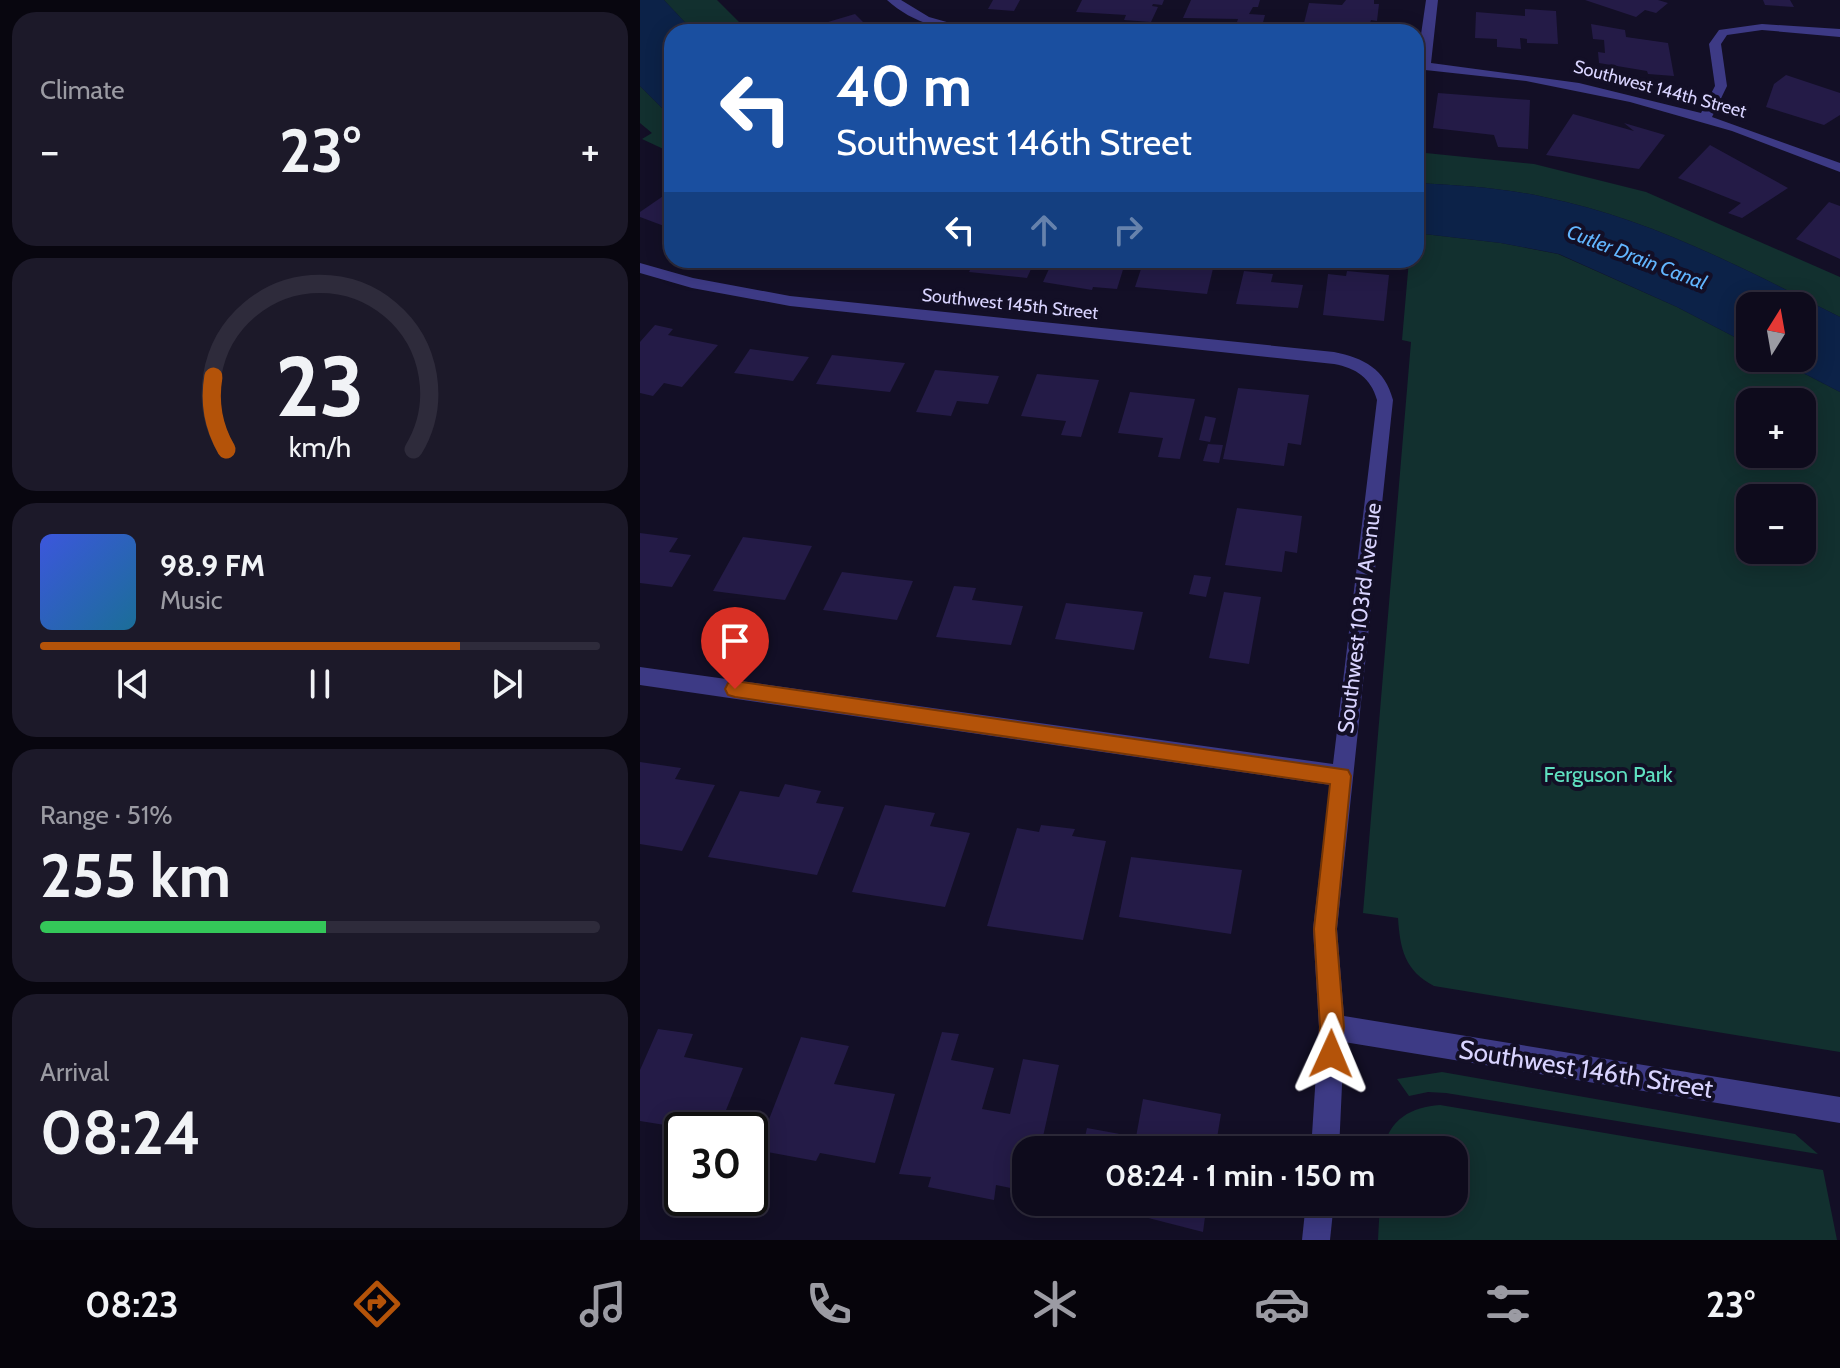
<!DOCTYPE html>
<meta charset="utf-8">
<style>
:root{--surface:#0e0b1c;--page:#1c1929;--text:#f1f3f6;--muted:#9b9ba3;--line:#2e2b3b;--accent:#b45309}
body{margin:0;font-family:Cabin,sans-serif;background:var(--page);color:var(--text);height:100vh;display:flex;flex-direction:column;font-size:30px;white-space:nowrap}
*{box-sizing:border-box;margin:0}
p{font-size:26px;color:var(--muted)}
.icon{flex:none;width:44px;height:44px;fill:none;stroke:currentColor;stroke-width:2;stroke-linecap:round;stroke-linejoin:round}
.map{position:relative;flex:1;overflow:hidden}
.side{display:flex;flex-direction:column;gap:12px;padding:12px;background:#08060f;width:640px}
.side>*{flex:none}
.top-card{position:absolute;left:24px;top:24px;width:760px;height:244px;border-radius:24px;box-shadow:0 4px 20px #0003,0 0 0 2px var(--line);background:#1a4fa0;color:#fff;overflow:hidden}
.needle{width:52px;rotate:11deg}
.tools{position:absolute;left:1096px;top:292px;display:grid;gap:16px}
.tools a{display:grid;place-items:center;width:80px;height:80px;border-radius:16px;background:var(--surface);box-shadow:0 4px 20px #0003,0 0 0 2px var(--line);font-size:40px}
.speed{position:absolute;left:24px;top:1112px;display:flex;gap:16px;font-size:40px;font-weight:700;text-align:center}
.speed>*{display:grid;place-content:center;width:104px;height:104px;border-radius:50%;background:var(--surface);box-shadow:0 4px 20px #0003,0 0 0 2px var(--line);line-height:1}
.speed .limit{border:4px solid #111;border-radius:12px;background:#fff;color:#111}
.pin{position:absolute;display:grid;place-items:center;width:68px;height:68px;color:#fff;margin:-82px -34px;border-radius:50% 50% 50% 0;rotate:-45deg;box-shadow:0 0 8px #0007}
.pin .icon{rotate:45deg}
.me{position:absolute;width:88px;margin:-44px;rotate:1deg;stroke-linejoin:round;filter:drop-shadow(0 0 6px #0008)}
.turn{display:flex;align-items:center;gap:28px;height:168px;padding:0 40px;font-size:36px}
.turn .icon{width:104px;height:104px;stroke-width:2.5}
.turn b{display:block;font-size:56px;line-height:68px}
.lanes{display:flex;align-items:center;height:76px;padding:0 40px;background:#0003;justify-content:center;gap:40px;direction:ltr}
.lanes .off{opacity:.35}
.big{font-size:60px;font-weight:800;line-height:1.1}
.side .card{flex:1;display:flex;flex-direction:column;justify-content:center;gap:12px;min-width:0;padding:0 28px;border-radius:24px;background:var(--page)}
.side .dial{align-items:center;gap:0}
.dial svg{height:208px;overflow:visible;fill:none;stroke:var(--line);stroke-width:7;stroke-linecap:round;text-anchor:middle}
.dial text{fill:var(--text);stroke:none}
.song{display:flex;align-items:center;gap:24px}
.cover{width:96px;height:96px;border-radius:12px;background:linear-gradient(135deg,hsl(230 70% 55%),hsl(200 70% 35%))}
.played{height:8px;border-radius:4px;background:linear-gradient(90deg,var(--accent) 75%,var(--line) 75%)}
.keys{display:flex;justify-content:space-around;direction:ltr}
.heat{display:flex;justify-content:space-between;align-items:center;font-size:44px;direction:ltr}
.charge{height:12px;border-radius:6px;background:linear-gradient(90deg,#34c759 51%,var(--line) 0)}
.trip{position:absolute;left:372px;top:1136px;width:456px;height:80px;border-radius:24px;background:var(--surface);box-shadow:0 4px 20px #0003,0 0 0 2px var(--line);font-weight:800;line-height:80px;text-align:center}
.menu{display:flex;height:128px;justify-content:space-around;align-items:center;background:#06040b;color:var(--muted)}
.menu .icon{width:56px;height:56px}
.menu .on{color:var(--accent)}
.menu b{font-size:36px;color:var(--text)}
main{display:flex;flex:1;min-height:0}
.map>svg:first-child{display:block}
.green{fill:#12302f;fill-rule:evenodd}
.water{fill:#0c2248}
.building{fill:#241b47}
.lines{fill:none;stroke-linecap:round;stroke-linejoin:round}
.minor{fill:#3d3a85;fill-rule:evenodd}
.route{fill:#b45309;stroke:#753606;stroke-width:2}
.labels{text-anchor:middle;stroke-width:8;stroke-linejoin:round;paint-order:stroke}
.far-street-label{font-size:18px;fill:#d9d4ff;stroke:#130f26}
.far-water-label{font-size:20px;font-style:italic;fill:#62b6ff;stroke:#130f26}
.street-label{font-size:22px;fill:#d9d4ff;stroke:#130f26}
.park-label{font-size:22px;fill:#5fe0c0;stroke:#130f26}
.near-street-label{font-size:26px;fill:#d9d4ff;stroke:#130f26}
</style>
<main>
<section class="side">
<div class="card"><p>Climate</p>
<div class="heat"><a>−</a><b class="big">23°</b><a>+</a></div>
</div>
<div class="card dial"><svg viewBox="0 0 100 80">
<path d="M14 69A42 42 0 1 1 86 69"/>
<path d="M14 69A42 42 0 0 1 9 41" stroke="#b45309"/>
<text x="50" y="56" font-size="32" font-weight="700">23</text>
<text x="50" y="72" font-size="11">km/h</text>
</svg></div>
<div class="card">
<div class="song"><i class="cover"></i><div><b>98.9 FM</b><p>Music</p></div></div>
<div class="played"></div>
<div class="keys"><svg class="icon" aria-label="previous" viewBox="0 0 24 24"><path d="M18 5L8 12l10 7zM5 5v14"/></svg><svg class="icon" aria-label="pause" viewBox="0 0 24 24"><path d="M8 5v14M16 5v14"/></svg><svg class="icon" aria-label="next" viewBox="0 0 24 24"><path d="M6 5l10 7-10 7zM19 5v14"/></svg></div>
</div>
<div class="card"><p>Range · 51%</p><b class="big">255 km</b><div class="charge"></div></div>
<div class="card"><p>Arrival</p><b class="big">08:24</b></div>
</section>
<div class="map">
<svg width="1200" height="1240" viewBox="0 0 1200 1240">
<rect width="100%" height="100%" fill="#130f26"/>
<!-- green -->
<g class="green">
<polygon points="24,0 77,0 109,32 54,32"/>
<polygon points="0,86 32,118 32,153 2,139 12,133 0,123"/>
<path d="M776 152 894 164 1006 192 1200 277V317C1105 269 1009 218 904 197 863 188 819 185 776 183Z"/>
<path d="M776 233 861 243 918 254 1037 307 1110 345V358H1134L1200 392V1052L794 986C765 971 760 949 758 918L723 913 771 342 762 340 769 260H776ZM1110 402H1162V454H1110ZM1110 498H1162V550H1110Z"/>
<polygon points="802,1072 1155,1134 1178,1154 806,1093 788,1092 769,1096 757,1079"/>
<path d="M800 1105 1183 1170 1197 1240H738L740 1202H814V1150H744C748 1119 772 1107 800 1105Z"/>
</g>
<!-- water -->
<g class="water">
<polygon points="0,0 24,0 54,32 32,32 32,118 0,86"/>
<path d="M776 183C819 185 863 188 904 197 1009 218 1105 269 1200 317V392L1134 358H1162V306H1110V345L1037 307 919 254 861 243 776 233Z"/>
</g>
<!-- building -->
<g class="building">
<polygon points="353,0 380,0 374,11 348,9"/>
<polygon points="442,0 524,0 522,5 513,4 512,6 518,7 511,22 484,20 486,15 436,12"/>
<polygon points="551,0 620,0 618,7 613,7 609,14 625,15 621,30 595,28 598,19 543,18"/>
<polygon points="706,0 734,0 734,4 739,4 737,21 731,20 730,23 745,24 744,32 663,27 669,3 702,5"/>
<polygon points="945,0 1018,0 1028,3 1016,13 1005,10 996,17"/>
<polygon points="1123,0 1150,0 1154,7 1125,5"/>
<polygon points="885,9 916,11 918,44 887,43 887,39 880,38 881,49 857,47 857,39 835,38 836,12 885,16"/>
<polygon points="215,14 233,32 187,32 198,27 188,22"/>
<polygon points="951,24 985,30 986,37 1028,43 1034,76 1008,74 1007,71 959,63 958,52 965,53 964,40 953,39"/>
<polygon points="1146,75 1200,93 1200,115 1184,125 1126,107 1134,84"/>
<polygon points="798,93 890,100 888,149 858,147 854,135 793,128"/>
<polygon points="933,114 994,131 984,123 1025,135 999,169 906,155"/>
<polygon points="1070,145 1148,188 1102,218 1088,213 1101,203 1038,178"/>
<polygon points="32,190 32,229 0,217 0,212"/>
<polygon points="1189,202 1200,206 1200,259 1156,239"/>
<polygon points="242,260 303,260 299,267 272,265 270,268 239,264"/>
<polygon points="335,260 395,260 387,278 329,272"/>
<polygon points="413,260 486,260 477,289 453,287 452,290 403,282"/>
<polygon points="504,260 575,260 567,294 495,287"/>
<polygon points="604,271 633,274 631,282 663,285 658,308 596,304"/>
<polygon points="707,271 749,275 744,321 683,315 688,274 706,276"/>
<polygon points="15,325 33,329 28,335 78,345 42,387 24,383 13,396 0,393 0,342"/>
<polygon points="110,349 169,357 153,381 94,373"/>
<polygon points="192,355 265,363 250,392 176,384"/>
<polygon points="295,370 359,376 348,404 317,401 311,416 276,412"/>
<polygon points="397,374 459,380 441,437 421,435 426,421 381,416"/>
<polygon points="598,388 669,395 661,445 648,443 644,466 583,459"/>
<polygon points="490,392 555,399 540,459 518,457 523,438 478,433"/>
<polygon points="565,416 576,418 570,442 559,440"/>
<polygon points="568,444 583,445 579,463 563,461"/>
<polygon points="597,508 662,516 657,553 645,551 642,572 585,565"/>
<polygon points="0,533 38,538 29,552 51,555 32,587 0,583"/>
<polygon points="103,537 172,546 145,600 73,591"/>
<polygon points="202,572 273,581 257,620 183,610"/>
<polygon points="554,575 571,577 566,597 549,594"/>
<polygon points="314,586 336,588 332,600 383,606 371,645 296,637"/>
<polygon points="584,592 621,597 609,664 569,658"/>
<polygon points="426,603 503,612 494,650 415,639"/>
<polygon points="0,762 41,768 35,779 75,785 42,851 0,844"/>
<polygon points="145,784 181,791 176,803 204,807 177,875 68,857 100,791 139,797"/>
<polygon points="245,805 295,813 290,826 330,833 305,907 212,892"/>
<polygon points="401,825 435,829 432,836 466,841 443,940 347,926 377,828 399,832"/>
<polygon points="491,857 602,870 591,934 479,917"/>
<polygon points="18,1029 53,1034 44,1057 103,1068 78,1130 56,1130 0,1121 0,1070"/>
<polygon points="302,1032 319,1034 311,1060 354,1068 342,1109 370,1114 383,1059 419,1065 400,1150 386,1150 386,1191 356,1185 354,1200 288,1187 291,1177 259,1174"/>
<polygon points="161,1037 209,1046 194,1084 255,1094 235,1163 180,1153 176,1161 117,1150"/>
<polygon points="503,1099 581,1114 575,1150 442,1150 447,1128 496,1137"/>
<polygon points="446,1202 567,1202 563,1232"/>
</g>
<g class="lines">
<!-- minor -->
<g class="minor">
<path d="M247 0H261L289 17 342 32C308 32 273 24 247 0Z"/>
<polygon points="786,0 798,0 791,63 939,83 1061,113 1075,86 1069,44 1079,30 1122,24 1200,29 1200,37 1122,30 1087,35 1081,44 1087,86 1072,117 1200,163 1200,172 1092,131 990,102 886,81 776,69"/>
<path d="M0 263 53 278 150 296 694 352C724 358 745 369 753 400L697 929 704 1016 1200 1097V1123L704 1042 699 1150H671L679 1027 673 929 690 785 0 685V667L693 764 737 400C731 378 716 368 694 364L150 306 52 288 0 273Z"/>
<polygon points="666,1202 694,1202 690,1240 662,1240"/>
</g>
</g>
<!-- route -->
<polygon class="route" points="95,681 708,770 711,776 696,929 704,1027 699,1063 691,1066 682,1063 679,1054 680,1027 674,929 690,784 95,697 88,695 85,689 88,683"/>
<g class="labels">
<!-- far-street labels -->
<g class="far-street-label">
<text transform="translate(1020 89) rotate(15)" y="6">Southwest 144th Street</text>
<text transform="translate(370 304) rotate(6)" y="6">Southwest 145th Street</text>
</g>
<!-- far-water labels -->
<g class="far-water-label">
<text transform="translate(997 257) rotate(21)" y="7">Cutler Drain Canal</text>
</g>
<!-- street labels -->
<g class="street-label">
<text transform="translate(719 618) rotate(-83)" y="8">Southwest 103rd Avenue</text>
</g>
<!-- park labels -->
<g class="park-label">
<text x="968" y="782">Ferguson Park</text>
</g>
<!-- near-street labels -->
<g class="near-street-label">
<text transform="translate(946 1069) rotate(9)" y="9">Southwest 146th Street</text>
</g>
</g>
</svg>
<div class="tools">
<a><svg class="needle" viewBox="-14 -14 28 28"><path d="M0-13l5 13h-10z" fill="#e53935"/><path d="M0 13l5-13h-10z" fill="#9b9ba3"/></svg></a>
<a>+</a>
<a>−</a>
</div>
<div class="speed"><div class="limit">30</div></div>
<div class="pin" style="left:95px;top:689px;background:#d93025"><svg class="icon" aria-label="arrive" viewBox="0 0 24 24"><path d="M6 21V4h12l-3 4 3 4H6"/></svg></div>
<svg class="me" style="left:691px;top:1054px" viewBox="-20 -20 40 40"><path d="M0-17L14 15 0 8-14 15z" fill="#b45309" stroke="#fff" stroke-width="4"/></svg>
<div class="trip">08:24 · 1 min · 150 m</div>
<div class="top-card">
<div class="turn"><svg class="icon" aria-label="left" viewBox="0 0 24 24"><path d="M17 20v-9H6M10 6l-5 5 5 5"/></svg><div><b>40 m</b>Southwest 146th Street</div></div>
<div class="lanes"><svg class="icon" aria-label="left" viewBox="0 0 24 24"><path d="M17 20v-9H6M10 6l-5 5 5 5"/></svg><svg class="icon off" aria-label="ahead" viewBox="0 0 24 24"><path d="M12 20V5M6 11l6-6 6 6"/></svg><svg class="icon off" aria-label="right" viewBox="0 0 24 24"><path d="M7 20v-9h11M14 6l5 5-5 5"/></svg></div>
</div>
</div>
</main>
<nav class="menu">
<b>08:23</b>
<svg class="icon on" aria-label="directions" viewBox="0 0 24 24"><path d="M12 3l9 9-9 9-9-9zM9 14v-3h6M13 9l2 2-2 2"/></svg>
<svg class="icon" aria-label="music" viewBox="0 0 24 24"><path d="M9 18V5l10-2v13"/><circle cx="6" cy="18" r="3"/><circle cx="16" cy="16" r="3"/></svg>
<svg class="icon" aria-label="phone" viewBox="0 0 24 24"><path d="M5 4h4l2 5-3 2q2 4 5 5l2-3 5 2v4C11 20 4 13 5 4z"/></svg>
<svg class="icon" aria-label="climate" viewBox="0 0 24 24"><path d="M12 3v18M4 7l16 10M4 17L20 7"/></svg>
<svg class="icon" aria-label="car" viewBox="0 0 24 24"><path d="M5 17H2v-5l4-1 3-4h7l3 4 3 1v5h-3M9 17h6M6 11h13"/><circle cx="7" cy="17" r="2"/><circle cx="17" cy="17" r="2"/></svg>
<svg class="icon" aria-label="filters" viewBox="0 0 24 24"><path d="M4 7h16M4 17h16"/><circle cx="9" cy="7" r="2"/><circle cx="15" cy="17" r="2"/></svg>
<b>23°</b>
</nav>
